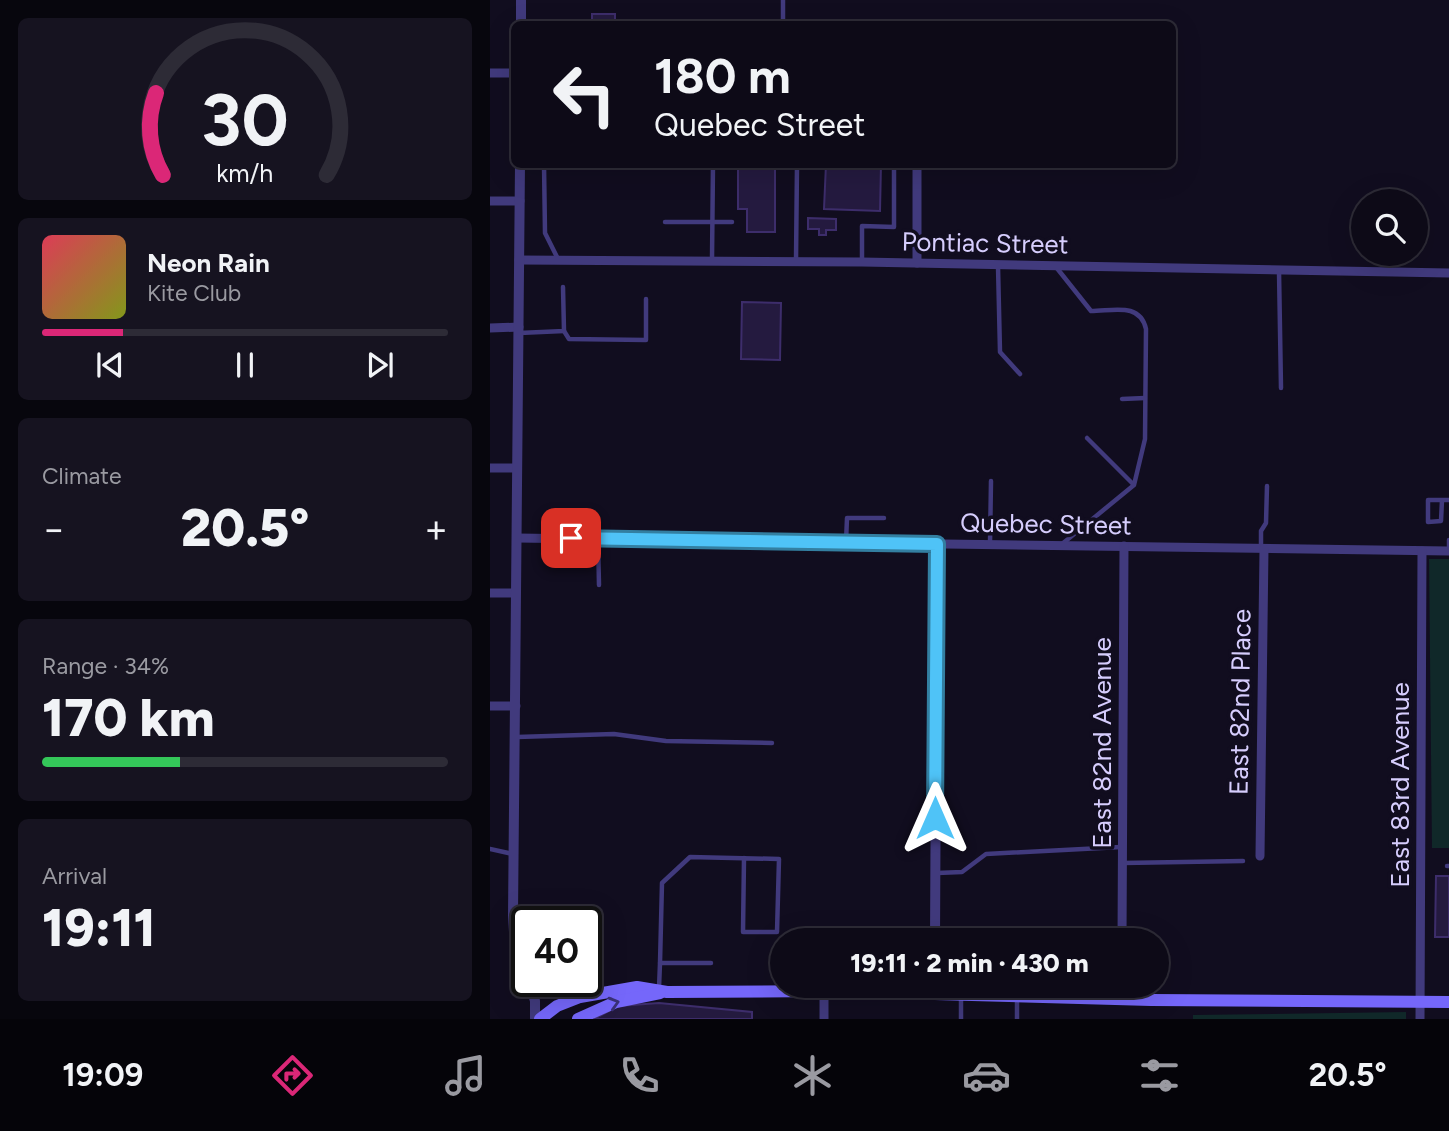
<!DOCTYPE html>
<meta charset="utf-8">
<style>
:root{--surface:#0d0a17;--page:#161320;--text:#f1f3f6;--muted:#9a9aa1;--line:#2d2b36;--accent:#db2777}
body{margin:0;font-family:Figtree,sans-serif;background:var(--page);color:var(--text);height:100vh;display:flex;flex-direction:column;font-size:26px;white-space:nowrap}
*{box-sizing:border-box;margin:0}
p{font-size:23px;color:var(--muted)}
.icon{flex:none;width:38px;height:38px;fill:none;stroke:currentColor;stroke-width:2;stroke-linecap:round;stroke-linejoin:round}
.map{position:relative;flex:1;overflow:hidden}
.side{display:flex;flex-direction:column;gap:18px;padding:18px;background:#07060d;width:490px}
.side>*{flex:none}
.hud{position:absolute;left:21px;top:21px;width:665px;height:147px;border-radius:10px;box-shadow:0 7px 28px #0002,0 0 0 2px var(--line);background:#0d0a17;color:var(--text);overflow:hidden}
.tools{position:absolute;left:861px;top:189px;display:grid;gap:14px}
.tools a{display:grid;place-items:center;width:77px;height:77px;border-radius:50%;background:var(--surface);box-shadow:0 7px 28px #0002,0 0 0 2px var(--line);font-size:35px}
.speed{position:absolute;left:21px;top:906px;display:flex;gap:14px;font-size:35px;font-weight:700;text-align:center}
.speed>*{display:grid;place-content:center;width:91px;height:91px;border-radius:50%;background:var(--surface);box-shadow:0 7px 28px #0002,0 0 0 2px var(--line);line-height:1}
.speed .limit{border:4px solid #111;border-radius:10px;background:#fff;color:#111}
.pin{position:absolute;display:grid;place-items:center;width:60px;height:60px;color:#fff;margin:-30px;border-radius:14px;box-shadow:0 4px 10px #0006}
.me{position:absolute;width:77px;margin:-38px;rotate:0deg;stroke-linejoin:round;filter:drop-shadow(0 0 5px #0008)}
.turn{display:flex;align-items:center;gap:24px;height:147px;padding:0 28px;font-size:32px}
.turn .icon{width:91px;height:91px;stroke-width:2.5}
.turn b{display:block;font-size:49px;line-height:60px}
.big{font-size:52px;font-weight:800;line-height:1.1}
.side .tile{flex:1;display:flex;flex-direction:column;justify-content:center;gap:10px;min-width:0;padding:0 24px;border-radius:10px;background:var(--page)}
.side .dial{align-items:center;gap:0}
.dial svg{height:182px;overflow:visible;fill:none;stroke:var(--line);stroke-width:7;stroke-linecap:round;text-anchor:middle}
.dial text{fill:var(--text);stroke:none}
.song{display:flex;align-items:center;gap:21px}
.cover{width:84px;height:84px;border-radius:10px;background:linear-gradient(135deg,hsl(350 70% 55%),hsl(70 70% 35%))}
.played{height:7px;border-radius:4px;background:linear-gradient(90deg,var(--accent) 20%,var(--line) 20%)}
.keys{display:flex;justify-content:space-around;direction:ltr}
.heat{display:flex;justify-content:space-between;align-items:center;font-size:38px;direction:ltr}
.charge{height:10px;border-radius:5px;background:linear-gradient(90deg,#34c759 34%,var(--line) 0)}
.trip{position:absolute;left:280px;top:928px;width:399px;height:70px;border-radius:35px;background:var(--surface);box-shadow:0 7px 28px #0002,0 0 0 2px var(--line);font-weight:800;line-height:70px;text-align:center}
.tabs{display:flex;height:112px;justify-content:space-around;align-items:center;background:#050409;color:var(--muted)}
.tabs .icon{width:49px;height:49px}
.tabs .on{color:var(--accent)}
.tabs b{font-size:32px;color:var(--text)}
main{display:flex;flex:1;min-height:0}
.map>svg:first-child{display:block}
.green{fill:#102829}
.building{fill:#241a3f;stroke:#3d2d6b;stroke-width:2}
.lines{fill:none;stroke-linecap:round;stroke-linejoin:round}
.service{stroke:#413a7d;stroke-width:4.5}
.minor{stroke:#413a7d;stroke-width:9}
.tertiary{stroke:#413a7d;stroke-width:10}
.secondary{stroke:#7567fa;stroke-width:12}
.oneway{stroke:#393177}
.route-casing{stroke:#337fa1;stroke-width:18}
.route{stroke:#4fc3f7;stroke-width:12}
.labels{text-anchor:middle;stroke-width:7;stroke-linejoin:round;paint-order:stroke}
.street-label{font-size:26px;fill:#d6cdfd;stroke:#110d1f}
</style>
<main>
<section class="side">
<div class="tile dial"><svg viewBox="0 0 100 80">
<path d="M14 69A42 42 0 1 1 86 69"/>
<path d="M14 69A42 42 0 0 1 11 33" stroke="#db2777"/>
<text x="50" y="56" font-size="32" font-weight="700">30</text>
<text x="50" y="72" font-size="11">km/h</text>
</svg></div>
<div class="tile">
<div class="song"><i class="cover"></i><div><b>Neon Rain</b><p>Kite Club</p></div></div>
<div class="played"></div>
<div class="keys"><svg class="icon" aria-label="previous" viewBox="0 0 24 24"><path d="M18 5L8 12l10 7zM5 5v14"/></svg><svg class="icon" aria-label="pause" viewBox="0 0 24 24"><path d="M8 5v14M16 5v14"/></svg><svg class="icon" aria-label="next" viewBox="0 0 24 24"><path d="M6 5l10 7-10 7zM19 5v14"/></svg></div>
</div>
<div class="tile"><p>Climate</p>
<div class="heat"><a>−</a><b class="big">20.5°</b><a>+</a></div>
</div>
<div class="tile"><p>Range · 34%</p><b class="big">170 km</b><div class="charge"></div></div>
<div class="tile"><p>Arrival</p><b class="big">19:11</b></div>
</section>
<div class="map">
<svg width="959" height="1019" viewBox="0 0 959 1019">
<rect width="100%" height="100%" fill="#110d1f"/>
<!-- green -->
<g class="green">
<polygon points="939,559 959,559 959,848 942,848"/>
<polygon points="916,1012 916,1019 703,1019 703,1015"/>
</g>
<!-- building -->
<g class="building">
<rect x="102" y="14" width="23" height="10"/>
<polygon points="248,164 285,164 285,232 257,232 257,209 248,209"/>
<polygon points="336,164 391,164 390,211 334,209"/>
<polygon points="318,218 346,219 346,230 336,230 336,235 329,235 329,229 318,229"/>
<polygon points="252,302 291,303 290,360 251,359"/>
<polygon points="946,876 959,876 959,937 945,937"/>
<polygon points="169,1003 262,1012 262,1019 104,1019 128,1006"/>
</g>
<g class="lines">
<!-- service -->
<g class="service">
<polyline points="293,0 293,24"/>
<polyline points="54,164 55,233 68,259"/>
<polyline points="175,222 242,222"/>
<polyline points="222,260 223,164"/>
<polyline points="306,261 307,164"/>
<polyline points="372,261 372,226 404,227 404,164"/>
<polyline points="508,266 510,352 530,374"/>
<path d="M566 267 601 311C623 311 650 302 656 329L655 439 644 485 572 544"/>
<polyline points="789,271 791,388"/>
<polyline points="74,331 79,339 156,340 156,299"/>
<polyline points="29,333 74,331 73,287"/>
<polyline points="632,399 655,398"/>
<polyline points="597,438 643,484"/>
<polyline points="952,500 951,521 938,522 938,500 959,500"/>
<polyline points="108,539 109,585"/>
<polyline points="356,542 357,518 394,518"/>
<polyline points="500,544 501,481"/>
<polyline points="771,548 771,531 776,523 777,486"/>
<polyline points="959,550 959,540"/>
<polyline points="27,737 124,734 176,741 282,743"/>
<polyline points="0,849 23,854"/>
<polyline points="633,863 753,861"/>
<polyline points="957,866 959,866"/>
<polyline points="447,873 472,872 496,854 631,847"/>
<polyline points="170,963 172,883 200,857 289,859 287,932 253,932 254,858"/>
<polyline points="169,988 170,963 221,963"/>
<polyline points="527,998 527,1019"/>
<polyline points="471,1019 471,996"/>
</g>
<!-- minor -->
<g class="minor">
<polyline points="0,73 24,73"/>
<polyline points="427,164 427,263"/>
<polyline points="0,201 30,201"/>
<polyline points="29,260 372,262 959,273"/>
<polyline points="0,328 29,327"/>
<polyline points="0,468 27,468"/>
<polyline points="27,538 959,551"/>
<polyline points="0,593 26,593"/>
<polyline points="0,706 26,706"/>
<polyline points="770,856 774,549"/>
<polyline points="632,940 634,546"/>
<polyline points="631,999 632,985"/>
<polyline points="334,1019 334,991"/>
<polyline points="930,1019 932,551"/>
</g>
<!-- tertiary -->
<g class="tertiary">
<polyline points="31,24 31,0"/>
<polyline points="30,164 23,915 25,949 37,977"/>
<polyline points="445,940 447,544"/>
<polyline points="39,982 45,1001 45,1019"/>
<polyline points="47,982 74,992 97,995"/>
</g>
<!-- secondary -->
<g class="secondary">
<polyline points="50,1019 67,1006 90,997 147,987 177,992 334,991 661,1000 959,1002"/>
<polyline points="88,1019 126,1002 170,993"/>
</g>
</g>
<!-- one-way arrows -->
<defs><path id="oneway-chevron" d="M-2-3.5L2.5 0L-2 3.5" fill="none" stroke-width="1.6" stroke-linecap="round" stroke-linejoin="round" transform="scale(1.75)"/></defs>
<use class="oneway" href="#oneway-chevron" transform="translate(124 1003) rotate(-16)"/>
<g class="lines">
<defs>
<polyline id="route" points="81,538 447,544 445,818"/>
</defs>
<!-- route casing -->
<use href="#route" class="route-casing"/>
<!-- route -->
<use href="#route" class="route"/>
</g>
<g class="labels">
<!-- street labels -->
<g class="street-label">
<text transform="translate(495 243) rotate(1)" y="9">Pontiac Street</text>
<text transform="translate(556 524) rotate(1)" y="9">Quebec Street</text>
<text transform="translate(750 702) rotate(-89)" y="9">East 82nd Place</text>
<text transform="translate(612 743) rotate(-90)" y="9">East 82nd Avenue</text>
<text transform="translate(910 785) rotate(-90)" y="9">East 83rd Avenue</text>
</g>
</g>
</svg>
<div class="tools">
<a><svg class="icon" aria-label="search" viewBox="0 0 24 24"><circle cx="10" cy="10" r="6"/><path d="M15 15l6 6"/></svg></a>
</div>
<div class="speed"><div class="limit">40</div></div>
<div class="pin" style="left:81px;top:538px;background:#d93025"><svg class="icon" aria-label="arrive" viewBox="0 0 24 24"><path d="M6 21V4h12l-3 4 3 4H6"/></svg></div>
<svg class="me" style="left:445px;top:818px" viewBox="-20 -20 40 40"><path d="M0-17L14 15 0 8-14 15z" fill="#4fc3f7" stroke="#fff" stroke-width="4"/></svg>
<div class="trip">19:11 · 2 min · 430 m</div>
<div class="hud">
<div class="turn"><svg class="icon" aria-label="left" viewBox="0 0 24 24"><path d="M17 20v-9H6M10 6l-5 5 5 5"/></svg><div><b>180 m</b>Quebec Street</div></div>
</div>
</div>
</main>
<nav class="tabs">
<b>19:09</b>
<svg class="icon on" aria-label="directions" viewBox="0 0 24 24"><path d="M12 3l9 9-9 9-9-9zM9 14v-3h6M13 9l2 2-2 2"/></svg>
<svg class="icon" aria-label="music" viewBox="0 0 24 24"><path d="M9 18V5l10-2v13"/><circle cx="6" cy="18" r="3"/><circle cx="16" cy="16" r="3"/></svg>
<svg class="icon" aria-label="phone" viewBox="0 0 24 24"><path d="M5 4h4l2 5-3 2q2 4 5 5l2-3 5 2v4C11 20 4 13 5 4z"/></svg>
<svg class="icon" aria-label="climate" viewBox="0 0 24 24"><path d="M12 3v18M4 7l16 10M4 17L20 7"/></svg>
<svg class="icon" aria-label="car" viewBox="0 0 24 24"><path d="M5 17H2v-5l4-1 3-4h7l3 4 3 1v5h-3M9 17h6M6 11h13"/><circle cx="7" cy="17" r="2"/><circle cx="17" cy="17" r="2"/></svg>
<svg class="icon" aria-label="filters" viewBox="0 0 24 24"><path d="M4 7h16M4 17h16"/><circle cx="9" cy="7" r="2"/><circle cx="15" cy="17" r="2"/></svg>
<b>20.5°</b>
</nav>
